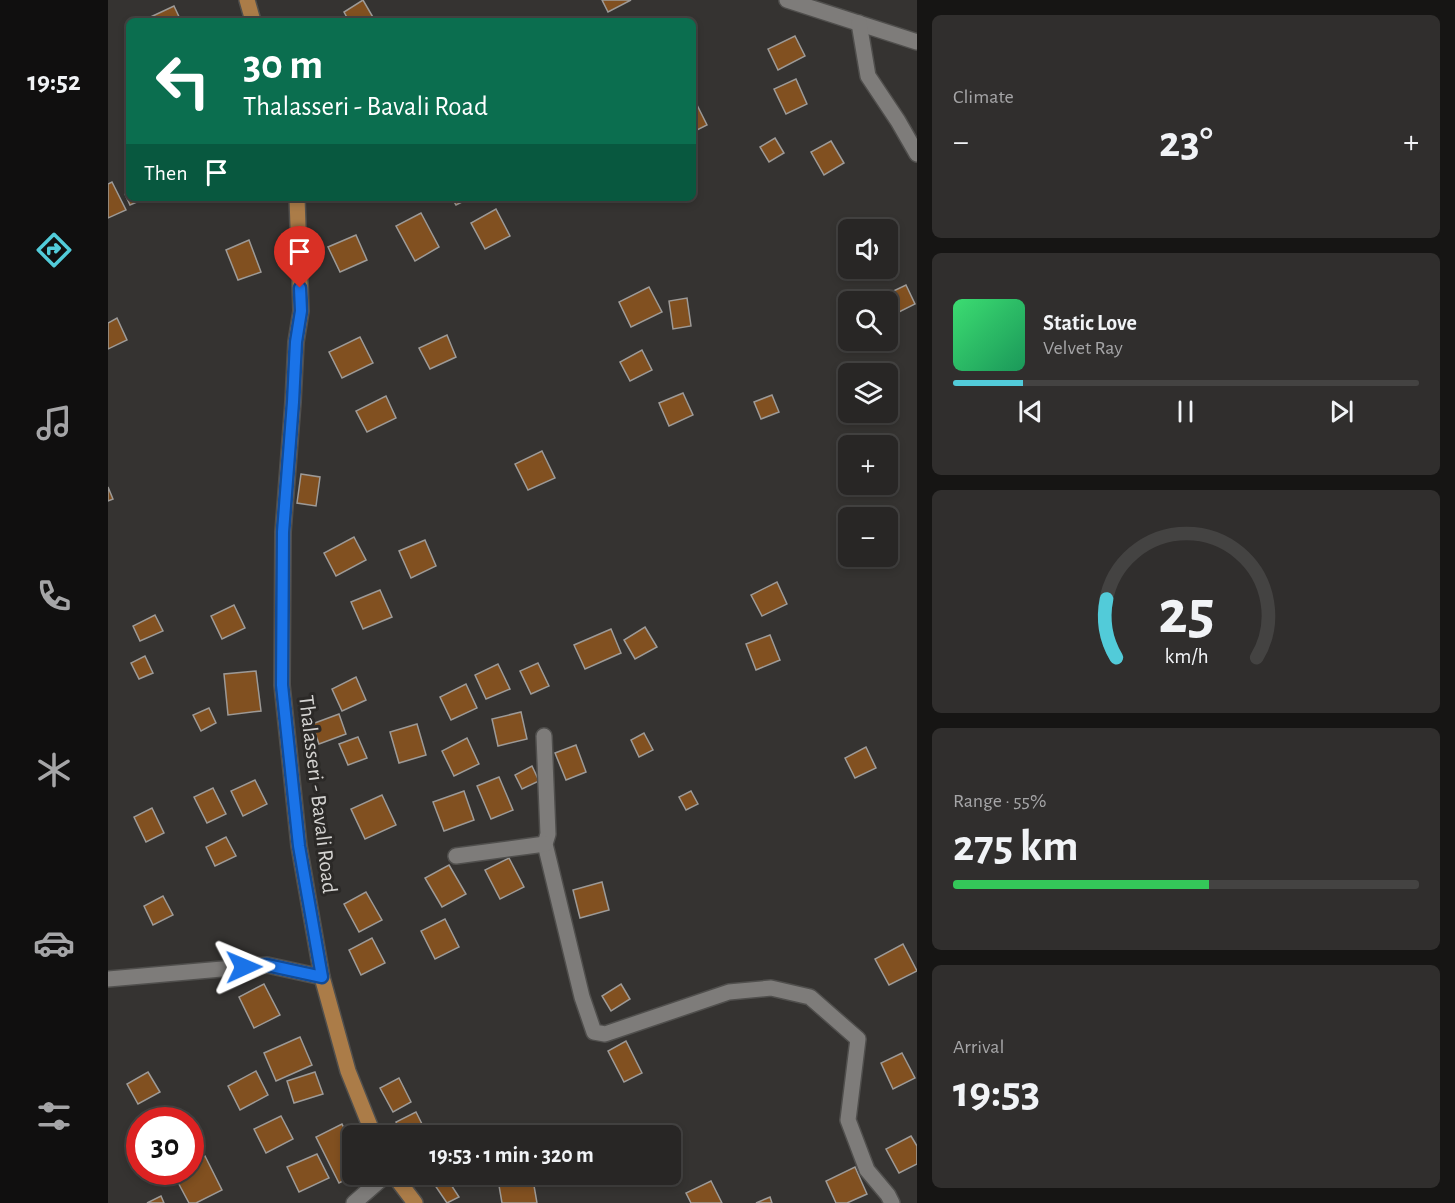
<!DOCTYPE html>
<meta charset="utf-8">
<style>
:root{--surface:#282625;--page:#302e2d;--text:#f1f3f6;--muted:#a5a5a7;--line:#444342;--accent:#52cbd9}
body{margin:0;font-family:"Alegreya Sans",sans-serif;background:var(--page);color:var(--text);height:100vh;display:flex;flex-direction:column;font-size:22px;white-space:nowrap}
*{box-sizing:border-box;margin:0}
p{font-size:20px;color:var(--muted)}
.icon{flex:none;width:33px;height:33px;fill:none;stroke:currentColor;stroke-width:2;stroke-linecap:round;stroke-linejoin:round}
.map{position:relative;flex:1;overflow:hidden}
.drawer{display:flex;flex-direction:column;gap:15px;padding:15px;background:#161514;width:538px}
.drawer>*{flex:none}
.guide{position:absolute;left:18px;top:18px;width:570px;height:183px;border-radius:9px;box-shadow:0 3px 9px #0003,0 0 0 2px var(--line);background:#0b6e4f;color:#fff;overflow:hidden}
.controls{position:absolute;left:730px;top:219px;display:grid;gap:12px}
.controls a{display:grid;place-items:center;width:60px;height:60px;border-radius:9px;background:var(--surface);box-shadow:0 3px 9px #0003,0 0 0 2px var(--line);font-size:30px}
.speed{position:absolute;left:18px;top:1107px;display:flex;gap:12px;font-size:30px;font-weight:700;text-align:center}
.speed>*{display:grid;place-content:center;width:78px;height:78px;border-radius:50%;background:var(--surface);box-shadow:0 3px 9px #0003,0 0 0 2px var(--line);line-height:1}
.speed .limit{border:9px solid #d22;background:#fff;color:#111}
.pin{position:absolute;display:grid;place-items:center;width:51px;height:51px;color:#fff;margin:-62px -26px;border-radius:50% 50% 50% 0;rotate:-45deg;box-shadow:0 0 6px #0007}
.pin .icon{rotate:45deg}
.me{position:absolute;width:66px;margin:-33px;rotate:89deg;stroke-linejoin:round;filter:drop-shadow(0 0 4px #0008)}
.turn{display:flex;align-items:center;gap:21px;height:126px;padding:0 18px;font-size:27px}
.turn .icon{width:78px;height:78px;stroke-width:2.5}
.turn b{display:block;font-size:42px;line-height:51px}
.then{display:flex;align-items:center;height:57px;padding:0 18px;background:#0003;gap:12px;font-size:22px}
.big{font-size:45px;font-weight:700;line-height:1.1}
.drawer .widget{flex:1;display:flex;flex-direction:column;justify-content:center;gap:9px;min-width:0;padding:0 21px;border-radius:9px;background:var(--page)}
.drawer .dial{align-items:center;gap:0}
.dial svg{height:156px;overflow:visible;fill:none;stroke:var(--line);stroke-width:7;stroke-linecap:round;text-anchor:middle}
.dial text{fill:var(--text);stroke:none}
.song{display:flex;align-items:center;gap:18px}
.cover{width:72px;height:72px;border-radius:9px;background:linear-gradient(135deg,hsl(140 70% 55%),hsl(150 70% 35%))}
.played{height:6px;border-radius:3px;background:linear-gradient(90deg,var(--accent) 15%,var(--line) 15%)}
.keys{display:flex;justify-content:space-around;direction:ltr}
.heat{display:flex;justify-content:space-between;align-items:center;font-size:33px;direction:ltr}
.charge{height:9px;border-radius:4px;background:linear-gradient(90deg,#34c759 55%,var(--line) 0)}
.trip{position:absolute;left:234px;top:1125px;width:339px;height:60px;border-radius:9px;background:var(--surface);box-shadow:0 3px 9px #0003,0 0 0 2px var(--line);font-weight:700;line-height:60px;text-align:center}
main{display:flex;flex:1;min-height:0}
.dock{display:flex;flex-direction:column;width:108px;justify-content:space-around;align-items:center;background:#100f0f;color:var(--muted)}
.dock .icon{width:42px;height:42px}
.dock .active{color:var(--accent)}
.dock b{font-size:27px;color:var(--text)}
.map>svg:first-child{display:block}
.building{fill:#815020;stroke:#9d9a97;stroke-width:1.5}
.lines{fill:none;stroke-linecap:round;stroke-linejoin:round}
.minor-casing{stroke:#504f4d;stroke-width:18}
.major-casing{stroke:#504f4d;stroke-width:18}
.minor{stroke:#7e7c7a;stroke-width:15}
.major{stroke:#ab7c48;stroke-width:15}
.route-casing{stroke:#114b97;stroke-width:15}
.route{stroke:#1a73e8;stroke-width:10}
.labels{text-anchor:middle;stroke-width:6;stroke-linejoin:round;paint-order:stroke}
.street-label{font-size:22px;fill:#d4d3d1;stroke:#2b2927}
</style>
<main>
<nav class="dock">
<b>19:52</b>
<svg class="icon active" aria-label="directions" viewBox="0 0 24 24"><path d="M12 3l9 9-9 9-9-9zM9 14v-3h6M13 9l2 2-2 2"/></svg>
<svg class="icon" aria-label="music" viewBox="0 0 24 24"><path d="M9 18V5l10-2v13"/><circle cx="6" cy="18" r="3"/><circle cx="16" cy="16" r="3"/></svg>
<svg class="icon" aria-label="phone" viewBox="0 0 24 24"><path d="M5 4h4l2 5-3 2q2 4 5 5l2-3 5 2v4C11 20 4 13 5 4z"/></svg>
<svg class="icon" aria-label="climate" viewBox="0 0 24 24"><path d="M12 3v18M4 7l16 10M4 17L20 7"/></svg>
<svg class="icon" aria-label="car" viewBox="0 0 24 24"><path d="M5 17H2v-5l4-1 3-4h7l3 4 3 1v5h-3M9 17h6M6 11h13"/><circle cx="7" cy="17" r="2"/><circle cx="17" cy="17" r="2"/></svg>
<svg class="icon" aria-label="filters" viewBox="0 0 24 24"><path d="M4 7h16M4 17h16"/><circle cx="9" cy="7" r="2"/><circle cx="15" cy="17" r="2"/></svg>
</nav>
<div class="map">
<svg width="809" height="1203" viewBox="0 0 809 1203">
<rect width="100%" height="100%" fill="#353331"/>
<!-- building -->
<g class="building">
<polygon points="255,0 266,19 262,21 241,21 236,12"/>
<polygon points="494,0 523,0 500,12"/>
<polygon points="66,6 73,21 34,21"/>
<polygon points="687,36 697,56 670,70 660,49"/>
<polygon points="688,79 699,104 678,114 666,89"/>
<polygon points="586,99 599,125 585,132 585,100"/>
<polygon points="667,138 676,153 661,162 652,147"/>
<polygon points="723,141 736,163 716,175 703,152"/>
<polygon points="4,182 18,210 0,218 0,184"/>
<polygon points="21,192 21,198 38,198 22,205 17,194"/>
<polygon points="344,198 362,198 348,205"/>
<polygon points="388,209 402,236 377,249 363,223"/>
<polygon points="313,213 331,247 307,261 288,226"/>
<polygon points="248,235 259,260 232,272 220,247"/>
<polygon points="141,240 153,272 130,280 118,250"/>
<polygon points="798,285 807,304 787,314 777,295"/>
<polygon points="541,287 554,312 523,327 511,302"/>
<polygon points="579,298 583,326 565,329 561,301"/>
<polygon points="9,318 19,340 0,349 0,323"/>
<polygon points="339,335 348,357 322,369 311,348"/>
<polygon points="252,337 265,363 234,378 221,352"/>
<polygon points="534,350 544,370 522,381 512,362"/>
<polygon points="575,393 585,415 561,426 551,403"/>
<polygon points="664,395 671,412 653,419 646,402"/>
<polygon points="278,396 288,418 259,432 248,411"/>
<polygon points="434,451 447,478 420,490 407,464"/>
<polygon points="193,474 212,477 208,506 189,503"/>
<polygon points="0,487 5,499 0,501"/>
<polygon points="246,537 258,560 228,576 216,553"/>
<polygon points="317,540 328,566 303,578 291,551"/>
<polygon points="669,582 679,604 654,616 643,595"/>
<polygon points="272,590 284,617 255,629 243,602"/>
<polygon points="126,605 137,628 114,639 103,616"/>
<polygon points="47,615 55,631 32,641 25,626"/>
<polygon points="537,627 549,647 527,659 516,640"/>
<polygon points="503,629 513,653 477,669 466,645"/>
<polygon points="662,635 672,660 648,670 638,644"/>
<polygon points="37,656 45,673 31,679 23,663"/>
<polygon points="430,663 441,686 423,694 412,671"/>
<polygon points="390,664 402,689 378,699 367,675"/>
<polygon points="148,671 153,711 120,715 116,674"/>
<polygon points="248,677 258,700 234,711 224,689"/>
<polygon points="358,684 369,708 343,720 332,697"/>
<polygon points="101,708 108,723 93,731 85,715"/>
<polygon points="413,712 419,739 390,746 384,719"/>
<polygon points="231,714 238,734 211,744 204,724"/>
<polygon points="309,724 318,755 291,763 282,732"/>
<polygon points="536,733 545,750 531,757 523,740"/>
<polygon points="250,737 259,758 240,765 231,744"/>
<polygon points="359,738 371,764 346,776 334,751"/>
<polygon points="468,745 478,772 458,780 447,753"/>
<polygon points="758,747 768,768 747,778 737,758"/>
<polygon points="424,766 431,781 414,789 407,775"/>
<polygon points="391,777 405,810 383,819 369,786"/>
<polygon points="147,780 159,804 135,816 123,791"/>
<polygon points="105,788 118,814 99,823 86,797"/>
<polygon points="356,791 366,820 336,831 325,802"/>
<polygon points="583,791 590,804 578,810 571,797"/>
<polygon points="274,795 288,825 257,839 243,809"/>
<polygon points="44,808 56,833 38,842 26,817"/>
<polygon points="118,837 128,856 107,866 98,847"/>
<polygon points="401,858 416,887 392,899 377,870"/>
<polygon points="341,865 358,894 334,907 317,878"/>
<polygon points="494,882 501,910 472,918 465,890"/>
<polygon points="258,892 274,920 251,932 236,904"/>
<polygon points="55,896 65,915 45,925 36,906"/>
<polygon points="337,919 351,947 327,959 313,931"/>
<polygon points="264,938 277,963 253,975 241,950"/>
<polygon points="795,944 809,971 781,985 767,959"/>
<polygon points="156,984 172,1015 146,1028 131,997"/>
<polygon points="513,984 522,999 503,1011 494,996"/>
<polygon points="192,1037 204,1065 168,1081 156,1053"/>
<polygon points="518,1041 534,1073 516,1082 500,1051"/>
<polygon points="794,1053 807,1078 785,1089 773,1063"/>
<polygon points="148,1071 160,1095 132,1110 120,1086"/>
<polygon points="40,1072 52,1092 30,1104 19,1084"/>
<polygon points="207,1072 215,1094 186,1103 179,1081"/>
<polygon points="291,1078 303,1102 285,1112 272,1088"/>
<polygon points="308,1112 320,1136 295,1136 288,1122"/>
<polygon points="173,1116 185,1139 158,1153 146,1129"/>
<polygon points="234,1124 244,1144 244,1174 248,1174 231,1183 208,1137"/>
<polygon points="803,1136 809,1146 809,1164 791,1173 778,1149"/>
<polygon points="209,1154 221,1178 191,1192 179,1167"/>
<polygon points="97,1156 114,1190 88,1203 81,1203 65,1173 82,1172 82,1164"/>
<polygon points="747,1167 759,1194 739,1203 728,1203 718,1181"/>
<polygon points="327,1174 336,1174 351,1197 339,1203 322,1178"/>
<polygon points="389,1174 424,1174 429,1203 394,1203"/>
<polygon points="603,1181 614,1203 583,1203 578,1193"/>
<polygon points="53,1196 56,1203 39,1203"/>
<polygon points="662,1197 664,1203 648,1203"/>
</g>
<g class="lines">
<defs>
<g id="minor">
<polyline points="679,0 809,42"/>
<polyline points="751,23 760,76 790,121 809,154"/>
<polyline points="436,736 440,834 437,844 474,997 486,1032 497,1034 621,992 663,988 702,997 750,1039 740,1120 759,1170 780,1195 784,1203"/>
<polyline points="348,856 437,844"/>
<polyline points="0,979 159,965 214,977"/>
<polyline points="246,1203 279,1174"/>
</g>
<g id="major">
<polyline points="139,0 145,21"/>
<polyline points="189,198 193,311 188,342 185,402 175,532 174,685 191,846 214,977 240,1071 266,1136"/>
<polyline points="285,1174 307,1203"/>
</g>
</defs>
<!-- minor casing -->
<use href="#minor" class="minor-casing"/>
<!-- major casing -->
<use href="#major" class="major-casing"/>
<!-- minor -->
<use href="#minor" class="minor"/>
<!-- major -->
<use href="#major" class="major"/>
</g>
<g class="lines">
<defs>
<polyline id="route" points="136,967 159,965 214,977 191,846 174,685 175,532 185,402 188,342 193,311 192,288"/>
</defs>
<!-- route casing -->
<use href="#route" class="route-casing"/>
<!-- route -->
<use href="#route" class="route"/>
</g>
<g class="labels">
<!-- street labels -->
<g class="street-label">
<text transform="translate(211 794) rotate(83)" y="8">Thalasseri - Bavali Road</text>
</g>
</g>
</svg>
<div class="controls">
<a><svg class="icon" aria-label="sound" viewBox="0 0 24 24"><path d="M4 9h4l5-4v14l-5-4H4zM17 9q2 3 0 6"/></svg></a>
<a><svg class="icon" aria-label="search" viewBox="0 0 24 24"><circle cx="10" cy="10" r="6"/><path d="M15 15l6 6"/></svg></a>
<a><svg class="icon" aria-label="layers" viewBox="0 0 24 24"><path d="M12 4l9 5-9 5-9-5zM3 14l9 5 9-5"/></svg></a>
<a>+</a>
<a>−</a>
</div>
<div class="speed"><div class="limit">30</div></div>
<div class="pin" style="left:192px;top:288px;background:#d93025"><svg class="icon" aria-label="arrive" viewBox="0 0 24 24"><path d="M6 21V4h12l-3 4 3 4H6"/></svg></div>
<svg class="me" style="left:136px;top:967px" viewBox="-20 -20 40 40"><path d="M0-17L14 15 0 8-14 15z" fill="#1a73e8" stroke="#fff" stroke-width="4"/></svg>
<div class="trip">19:53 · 1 min · 320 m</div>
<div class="guide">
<div class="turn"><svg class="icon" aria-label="left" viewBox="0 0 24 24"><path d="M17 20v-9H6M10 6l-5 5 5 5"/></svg><div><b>30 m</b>Thalasseri - Bavali Road</div></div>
<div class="then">Then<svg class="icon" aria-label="arrive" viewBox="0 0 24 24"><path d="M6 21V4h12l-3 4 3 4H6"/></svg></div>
</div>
</div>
<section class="drawer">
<div class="widget"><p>Climate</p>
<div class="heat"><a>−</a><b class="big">23°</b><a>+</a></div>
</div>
<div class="widget">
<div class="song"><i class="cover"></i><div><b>Static Love</b><p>Velvet Ray</p></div></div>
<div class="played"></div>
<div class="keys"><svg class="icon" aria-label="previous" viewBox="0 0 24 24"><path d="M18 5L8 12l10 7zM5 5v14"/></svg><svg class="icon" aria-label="pause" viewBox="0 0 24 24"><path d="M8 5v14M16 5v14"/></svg><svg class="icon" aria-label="next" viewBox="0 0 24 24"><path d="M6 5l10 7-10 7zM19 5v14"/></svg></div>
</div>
<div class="widget dial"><svg viewBox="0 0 100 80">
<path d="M14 69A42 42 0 1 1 86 69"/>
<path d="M14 69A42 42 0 0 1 9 39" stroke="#52cbd9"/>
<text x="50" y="56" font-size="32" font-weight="700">25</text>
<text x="50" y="72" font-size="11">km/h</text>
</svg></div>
<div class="widget"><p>Range · 55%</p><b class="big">275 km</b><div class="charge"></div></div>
<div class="widget"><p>Arrival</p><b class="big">19:53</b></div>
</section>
</main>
